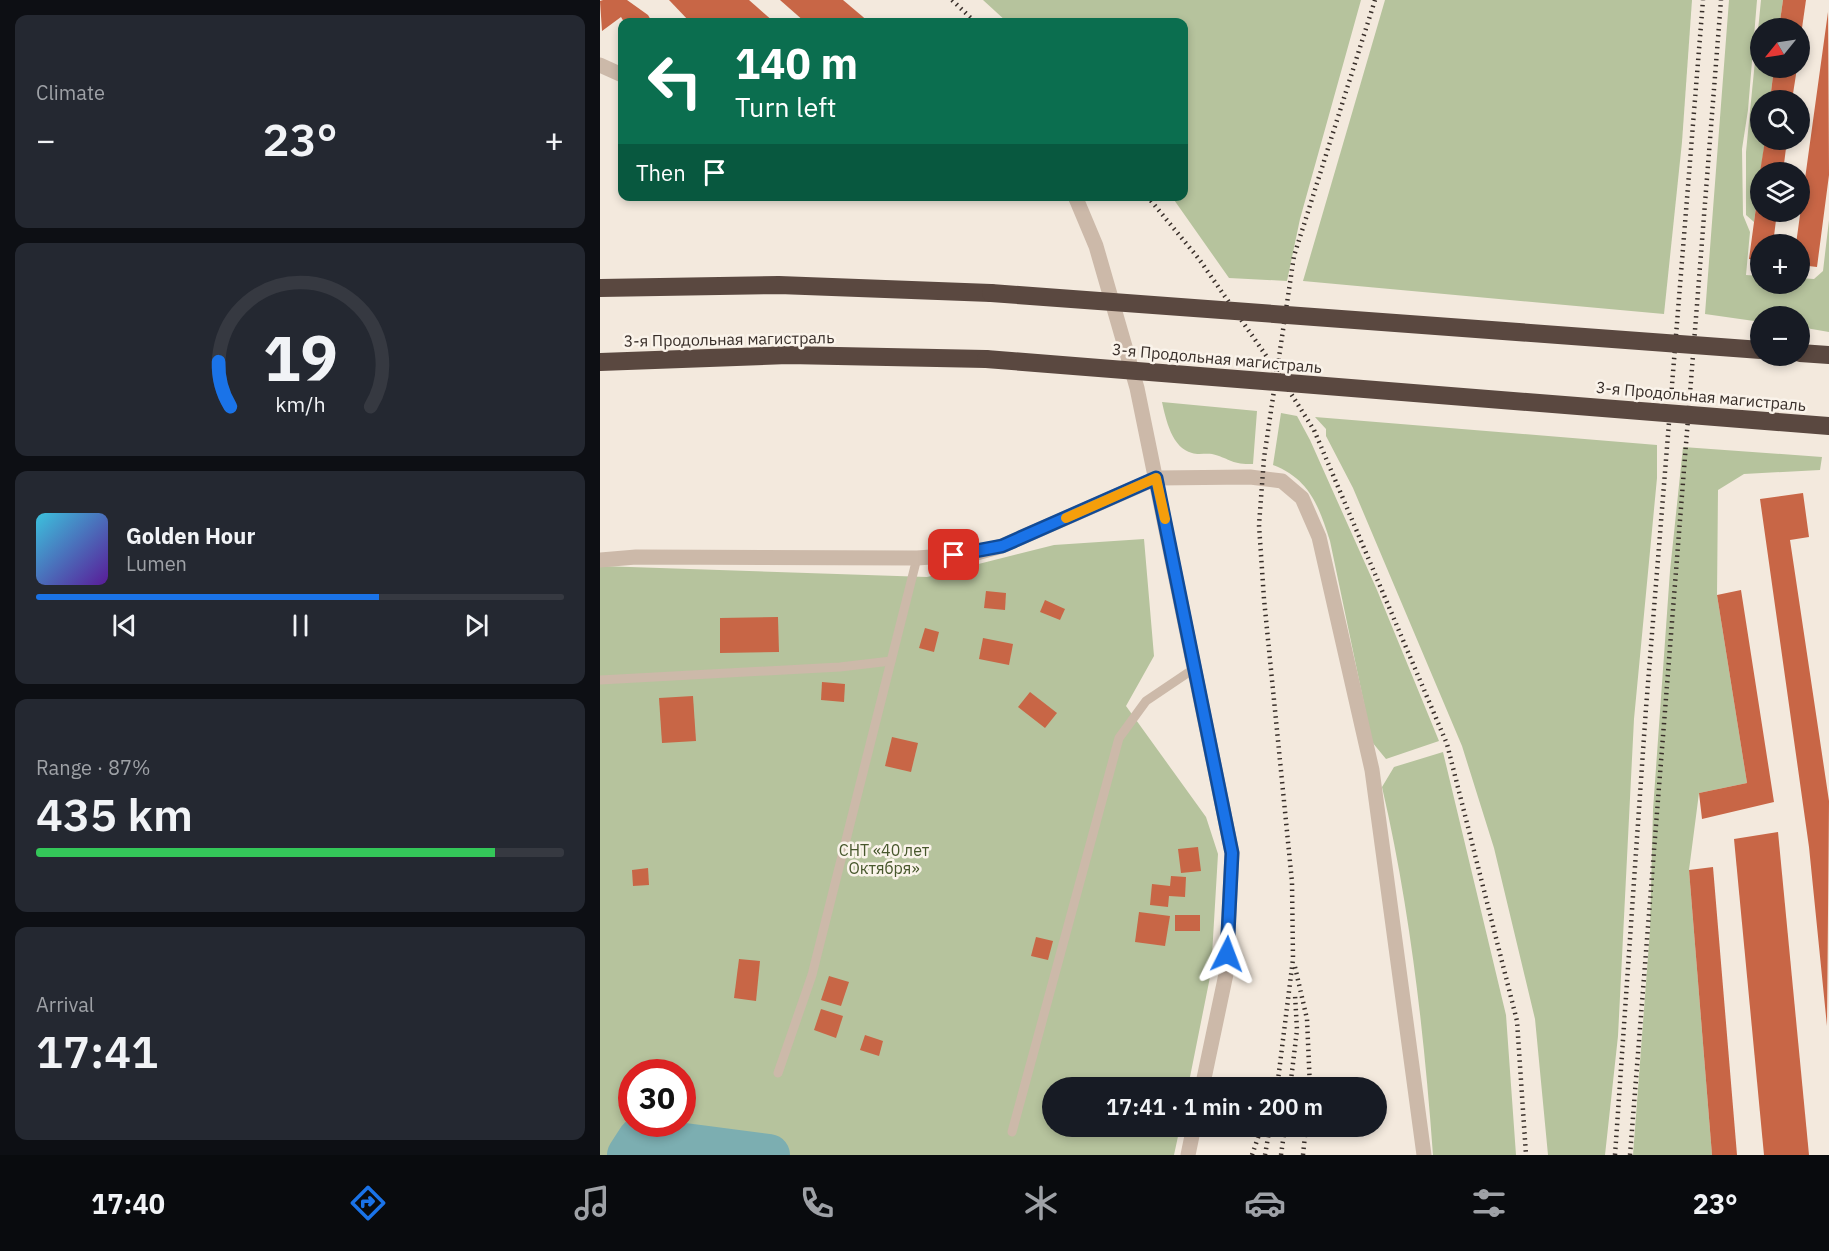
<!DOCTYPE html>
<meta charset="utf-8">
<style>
:root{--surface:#171b24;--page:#242831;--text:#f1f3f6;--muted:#9ea1a6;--line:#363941;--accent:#1a73e8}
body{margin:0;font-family:"IBM Plex Sans",sans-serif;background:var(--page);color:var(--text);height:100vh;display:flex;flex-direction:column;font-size:22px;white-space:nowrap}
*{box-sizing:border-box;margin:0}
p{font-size:20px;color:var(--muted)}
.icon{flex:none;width:33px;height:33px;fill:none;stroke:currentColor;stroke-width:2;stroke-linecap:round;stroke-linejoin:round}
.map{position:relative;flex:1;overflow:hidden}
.drawer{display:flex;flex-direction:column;gap:15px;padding:15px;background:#0d0f14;width:600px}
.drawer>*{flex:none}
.top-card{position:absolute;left:18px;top:18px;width:570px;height:183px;border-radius:12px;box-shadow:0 3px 9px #0003;background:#0b6e4f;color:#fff;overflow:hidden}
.needle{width:39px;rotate:240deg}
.fabs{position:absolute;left:1150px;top:18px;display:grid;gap:12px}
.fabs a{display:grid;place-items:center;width:60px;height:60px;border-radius:50%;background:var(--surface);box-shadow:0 3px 9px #0003;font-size:30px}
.speed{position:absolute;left:18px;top:1059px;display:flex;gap:12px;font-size:30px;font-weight:700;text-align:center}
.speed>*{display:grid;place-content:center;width:78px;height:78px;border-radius:50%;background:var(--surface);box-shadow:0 3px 9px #0003;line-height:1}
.speed .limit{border:9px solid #d22;background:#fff;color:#111}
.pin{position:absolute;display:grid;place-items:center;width:51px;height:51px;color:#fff;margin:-26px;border-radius:12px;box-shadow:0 3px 9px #0006}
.me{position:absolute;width:66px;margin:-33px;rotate:3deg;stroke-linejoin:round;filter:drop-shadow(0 0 4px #0008)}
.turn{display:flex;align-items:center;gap:21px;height:126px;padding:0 18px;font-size:27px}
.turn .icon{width:78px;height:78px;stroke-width:2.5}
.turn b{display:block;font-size:42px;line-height:51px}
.then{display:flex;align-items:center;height:57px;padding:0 18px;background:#0003;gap:12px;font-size:22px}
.big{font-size:45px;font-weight:600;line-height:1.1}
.drawer .widget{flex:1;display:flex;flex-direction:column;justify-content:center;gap:9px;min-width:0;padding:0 21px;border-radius:12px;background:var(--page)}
.drawer .dial{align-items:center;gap:0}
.dial svg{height:156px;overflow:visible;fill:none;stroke:var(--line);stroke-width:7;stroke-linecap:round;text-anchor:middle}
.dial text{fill:var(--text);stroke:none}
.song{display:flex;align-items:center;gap:18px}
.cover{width:72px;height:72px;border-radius:9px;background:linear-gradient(135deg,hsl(190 70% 55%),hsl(270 70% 35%))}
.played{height:6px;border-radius:3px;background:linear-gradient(90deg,var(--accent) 65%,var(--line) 65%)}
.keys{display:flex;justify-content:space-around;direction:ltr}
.heat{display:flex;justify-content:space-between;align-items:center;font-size:33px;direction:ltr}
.charge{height:9px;border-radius:4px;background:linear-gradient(90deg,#34c759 87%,var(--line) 0)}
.trip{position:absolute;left:442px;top:1077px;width:345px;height:60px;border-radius:30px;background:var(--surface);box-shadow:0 3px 9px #0003;font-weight:600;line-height:60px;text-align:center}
.tab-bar{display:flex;height:96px;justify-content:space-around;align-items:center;background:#090b0e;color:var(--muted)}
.tab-bar .icon{width:42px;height:42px}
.tab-bar .active{color:var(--accent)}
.tab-bar b{font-size:27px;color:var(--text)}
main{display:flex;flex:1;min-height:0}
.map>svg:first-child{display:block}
.green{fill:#b6c39d;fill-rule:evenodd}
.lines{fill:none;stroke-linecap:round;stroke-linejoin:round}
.river{stroke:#7caeb1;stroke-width:42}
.building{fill:#c86646}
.lane{stroke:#ccb9a9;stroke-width:9}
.street{stroke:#ccb9a9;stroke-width:15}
.highway{stroke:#5a4840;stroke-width:18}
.rail{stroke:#382e29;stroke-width:4.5;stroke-dasharray:1.5 4.5;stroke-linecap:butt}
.highway-bridge{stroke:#5a4840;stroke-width:18}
.route-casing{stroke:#114b97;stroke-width:15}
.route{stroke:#1a73e8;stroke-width:10}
.slow{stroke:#f59e0b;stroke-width:10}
.labels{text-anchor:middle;stroke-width:5;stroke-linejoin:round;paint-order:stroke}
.street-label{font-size:16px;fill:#382e29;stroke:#faf3ea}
.park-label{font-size:16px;fill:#47572c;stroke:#faf3ea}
</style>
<main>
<section class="drawer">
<div class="widget"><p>Climate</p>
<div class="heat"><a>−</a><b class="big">23°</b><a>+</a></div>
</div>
<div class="widget dial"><svg viewBox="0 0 100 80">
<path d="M14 69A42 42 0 1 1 86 69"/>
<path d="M14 69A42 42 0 0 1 8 46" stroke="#1a73e8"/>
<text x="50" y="56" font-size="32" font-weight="700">19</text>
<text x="50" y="72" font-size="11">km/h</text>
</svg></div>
<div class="widget">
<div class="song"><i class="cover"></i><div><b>Golden Hour</b><p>Lumen</p></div></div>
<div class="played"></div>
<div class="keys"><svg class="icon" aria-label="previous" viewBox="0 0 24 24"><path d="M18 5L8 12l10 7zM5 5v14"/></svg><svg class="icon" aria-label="pause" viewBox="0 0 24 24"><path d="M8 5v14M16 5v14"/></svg><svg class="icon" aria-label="next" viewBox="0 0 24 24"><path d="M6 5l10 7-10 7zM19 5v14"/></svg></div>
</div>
<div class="widget"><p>Range · 87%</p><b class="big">435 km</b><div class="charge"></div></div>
<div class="widget"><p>Arrival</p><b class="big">17:41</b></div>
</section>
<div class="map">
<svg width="1229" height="1155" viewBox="0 0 1229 1155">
<rect width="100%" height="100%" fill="#f3e9dd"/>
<!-- green -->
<g class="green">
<polygon points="383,0 761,0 700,219 687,281 629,278 572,197 584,196 584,22 407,22"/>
<polygon points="785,0 1092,0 1082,142 1064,314 703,281"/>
<polygon points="1129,0 1157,0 1148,110 1142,149 1143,215 1150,232 1146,275 1161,276 1161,284 1200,284 1200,278 1214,279 1223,271 1229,220 1229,332 1200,327 1200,316 1161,316 1161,322 1105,314"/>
<polygon points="1161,0 1183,0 1179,28 1161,28 1161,68 1174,68 1170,100 1161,100 1161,140 1165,140 1154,222 1146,215 1146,152"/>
<path d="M562 402 657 411 653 464C632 465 629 458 612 454 606 453 598 455 592 453 572 448 566 420 562 402Z"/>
<path d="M681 413 697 416 710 440 777 590 839 741 786 759 772 742 730 541C719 507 710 479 673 465Z"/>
<polygon points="715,417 1057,445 1057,478 1034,719 1018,1036 1005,1155 948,1155 935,1019 894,848 862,746 753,488 726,436 726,429"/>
<polygon points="1083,447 1222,457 1220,470 1144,474 1118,490 1117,595 1147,783 1099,793 1089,870 1112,1155 1033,1155 1050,930 1053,810 1070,571"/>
<path d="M544 539 554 656 526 706 606 817 618 854 611 972 588 1087 453 1088V1126L580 1127 574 1155H0V566L327 577 454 545ZM32 1072H82V1124H32Z"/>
<path d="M843 752 906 1015 916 1155H833C824 1032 810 908 782 787L794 767Z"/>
</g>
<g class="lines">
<!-- river -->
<polyline class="river" points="28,1155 39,1138 169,1155"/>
</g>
<!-- building -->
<g class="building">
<polygon points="3,0 27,0 48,15 52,22 24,22 21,17 2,31 0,1"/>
<polygon points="69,0 149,0 174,22 90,22"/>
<polygon points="180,0 243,0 269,22 205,22"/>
<polygon points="1183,0 1206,0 1202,28 1179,28"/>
<polygon points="1228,12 1229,175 1217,267 1200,265 1200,244 1196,244"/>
<polygon points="1174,68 1197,68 1192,100 1170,100"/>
<polygon points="1165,140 1187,140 1183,172 1160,172"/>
<polygon points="1160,178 1161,212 1177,212 1173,244 1161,244 1161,260 1149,259"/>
<polygon points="1203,493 1209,537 1190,540 1229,801 1227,1026 1209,847 1160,499"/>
<polygon points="1141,590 1174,802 1102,819 1099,793 1147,783 1117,595"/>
<polygon points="386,591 406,593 405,610 384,608"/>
<polygon points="445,600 465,609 460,620 440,612"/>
<polygon points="178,617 179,652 120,653 120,618"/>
<polygon points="325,628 339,632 334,652 319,648"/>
<polygon points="383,638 413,644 409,665 379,659"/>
<polygon points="222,682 245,684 244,702 221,700"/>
<polygon points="430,692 457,713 445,728 418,707"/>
<polygon points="93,696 96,741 62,743 59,698"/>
<polygon points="292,737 318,743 311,772 285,766"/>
<polygon points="1178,832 1209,1155 1164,1155 1134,839"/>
<polygon points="598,847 601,871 581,873 578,849"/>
<polygon points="1113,867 1137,1155 1112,1155 1089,870"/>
<polygon points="48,868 49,885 33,886 32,870"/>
<polygon points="571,876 586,877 585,897 569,896 568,907 550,905 552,884 570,886"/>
<polygon points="539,912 570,916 565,946 535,942"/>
<rect x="575" y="915" width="25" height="16"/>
<polygon points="436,937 453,941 448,960 431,956"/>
<polygon points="139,959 160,961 156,1001 134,998"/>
<polygon points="229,976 249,982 241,1006 221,1000"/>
<polygon points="221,1009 243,1016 236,1038 214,1030"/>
<polygon points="265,1035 283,1041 279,1056 260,1050"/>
</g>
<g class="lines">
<!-- lane -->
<g class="lane">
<polyline points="0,680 240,667 291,661"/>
<polyline points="178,1073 212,975 317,558"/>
<polyline points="412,1132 519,738 546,701 595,668"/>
</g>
<!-- street -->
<g class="street">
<polyline points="0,65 22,75"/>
<polyline points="475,196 496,246 537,388 632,853 626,974 602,1088"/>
<polyline points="0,560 36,557 317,558 373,554 402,546 557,478 650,477 682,481 702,498 719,537 772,770 824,1155"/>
<polyline points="588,1155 594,1126"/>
</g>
<!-- highway -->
<g class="highway">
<polyline points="0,288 179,285 391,293"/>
<polyline points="1200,353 1229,355"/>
<polyline points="0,362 188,355 386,359"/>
</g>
<!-- rail -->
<g class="rail">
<polyline points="352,0 375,22"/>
<polyline points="547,196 599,259 676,370 714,430 847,744 917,1021 926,1155"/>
<polyline points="695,967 707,1019 710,1088"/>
<polyline points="677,1088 693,959 692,882 664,599 659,525 664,458 694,256 775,0"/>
<polyline points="690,1088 697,1030 695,995"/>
<polyline points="652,1155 662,1126"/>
<polyline points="665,1155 670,1126"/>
<polyline points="681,1155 685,1126"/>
<polyline points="703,1155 706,1126"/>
<polyline points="1015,1155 1046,708 1103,0"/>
<polyline points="1030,1155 1121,0"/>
</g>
<!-- highway-bridge -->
<g class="highway-bridge">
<polyline points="391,293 1161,350"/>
<polyline points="386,359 1229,426"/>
</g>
</g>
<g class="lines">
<defs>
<polyline id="route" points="354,555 402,546 556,478 632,853 627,954"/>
</defs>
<!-- route casing -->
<use href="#route" class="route-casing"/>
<!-- route -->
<use href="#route" class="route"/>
<!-- slow -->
<polyline class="slow" points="466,518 556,478 565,519"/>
</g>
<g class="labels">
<!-- street labels -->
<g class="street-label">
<text transform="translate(129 339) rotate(-1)" y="6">3-я Продольная магистраль</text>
<text transform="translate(617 358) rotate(5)" y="6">3-я Продольная магистраль</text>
<text transform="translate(1101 396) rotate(5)" y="6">3-я Продольная магистраль</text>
</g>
<!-- park labels -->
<g class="park-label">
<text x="284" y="856">СНТ «40 лет<tspan x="284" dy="18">Октября»</tspan></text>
</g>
</g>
</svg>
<div class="fabs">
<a><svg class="needle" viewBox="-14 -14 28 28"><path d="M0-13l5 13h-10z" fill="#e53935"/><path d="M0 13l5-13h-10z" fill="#9ea1a6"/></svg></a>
<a><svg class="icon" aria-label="search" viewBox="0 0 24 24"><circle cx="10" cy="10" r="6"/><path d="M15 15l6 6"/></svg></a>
<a><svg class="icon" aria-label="layers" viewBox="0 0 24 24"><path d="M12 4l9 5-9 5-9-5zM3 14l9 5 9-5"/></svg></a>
<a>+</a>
<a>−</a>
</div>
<div class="speed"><div class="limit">30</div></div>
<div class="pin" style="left:354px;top:555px;background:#d93025"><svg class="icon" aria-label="arrive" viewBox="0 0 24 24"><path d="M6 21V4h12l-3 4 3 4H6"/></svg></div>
<svg class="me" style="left:627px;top:954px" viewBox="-20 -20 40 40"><path d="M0-17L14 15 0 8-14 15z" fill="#1a73e8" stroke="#fff" stroke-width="4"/></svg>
<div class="trip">17:41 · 1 min · 200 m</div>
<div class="top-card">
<div class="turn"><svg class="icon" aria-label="left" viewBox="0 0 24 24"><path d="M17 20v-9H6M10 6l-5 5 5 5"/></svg><div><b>140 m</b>Turn left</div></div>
<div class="then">Then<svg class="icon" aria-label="arrive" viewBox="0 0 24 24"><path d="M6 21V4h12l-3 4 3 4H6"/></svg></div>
</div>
</div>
</main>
<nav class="tab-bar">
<b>17:40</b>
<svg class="icon active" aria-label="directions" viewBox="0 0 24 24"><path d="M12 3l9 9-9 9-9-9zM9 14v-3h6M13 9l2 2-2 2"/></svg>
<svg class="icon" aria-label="music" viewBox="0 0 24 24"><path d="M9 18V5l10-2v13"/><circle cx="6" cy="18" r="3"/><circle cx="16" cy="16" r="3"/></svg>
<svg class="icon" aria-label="phone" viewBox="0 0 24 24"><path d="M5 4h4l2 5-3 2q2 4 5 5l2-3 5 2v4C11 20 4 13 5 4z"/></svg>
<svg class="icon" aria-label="climate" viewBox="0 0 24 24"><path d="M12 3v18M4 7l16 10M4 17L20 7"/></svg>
<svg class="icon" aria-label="car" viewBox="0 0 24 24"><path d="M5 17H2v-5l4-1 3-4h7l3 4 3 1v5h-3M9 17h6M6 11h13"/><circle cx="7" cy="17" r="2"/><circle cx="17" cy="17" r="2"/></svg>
<svg class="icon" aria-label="filters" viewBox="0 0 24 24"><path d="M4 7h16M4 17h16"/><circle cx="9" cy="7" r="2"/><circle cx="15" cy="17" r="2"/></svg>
<b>23°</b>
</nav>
